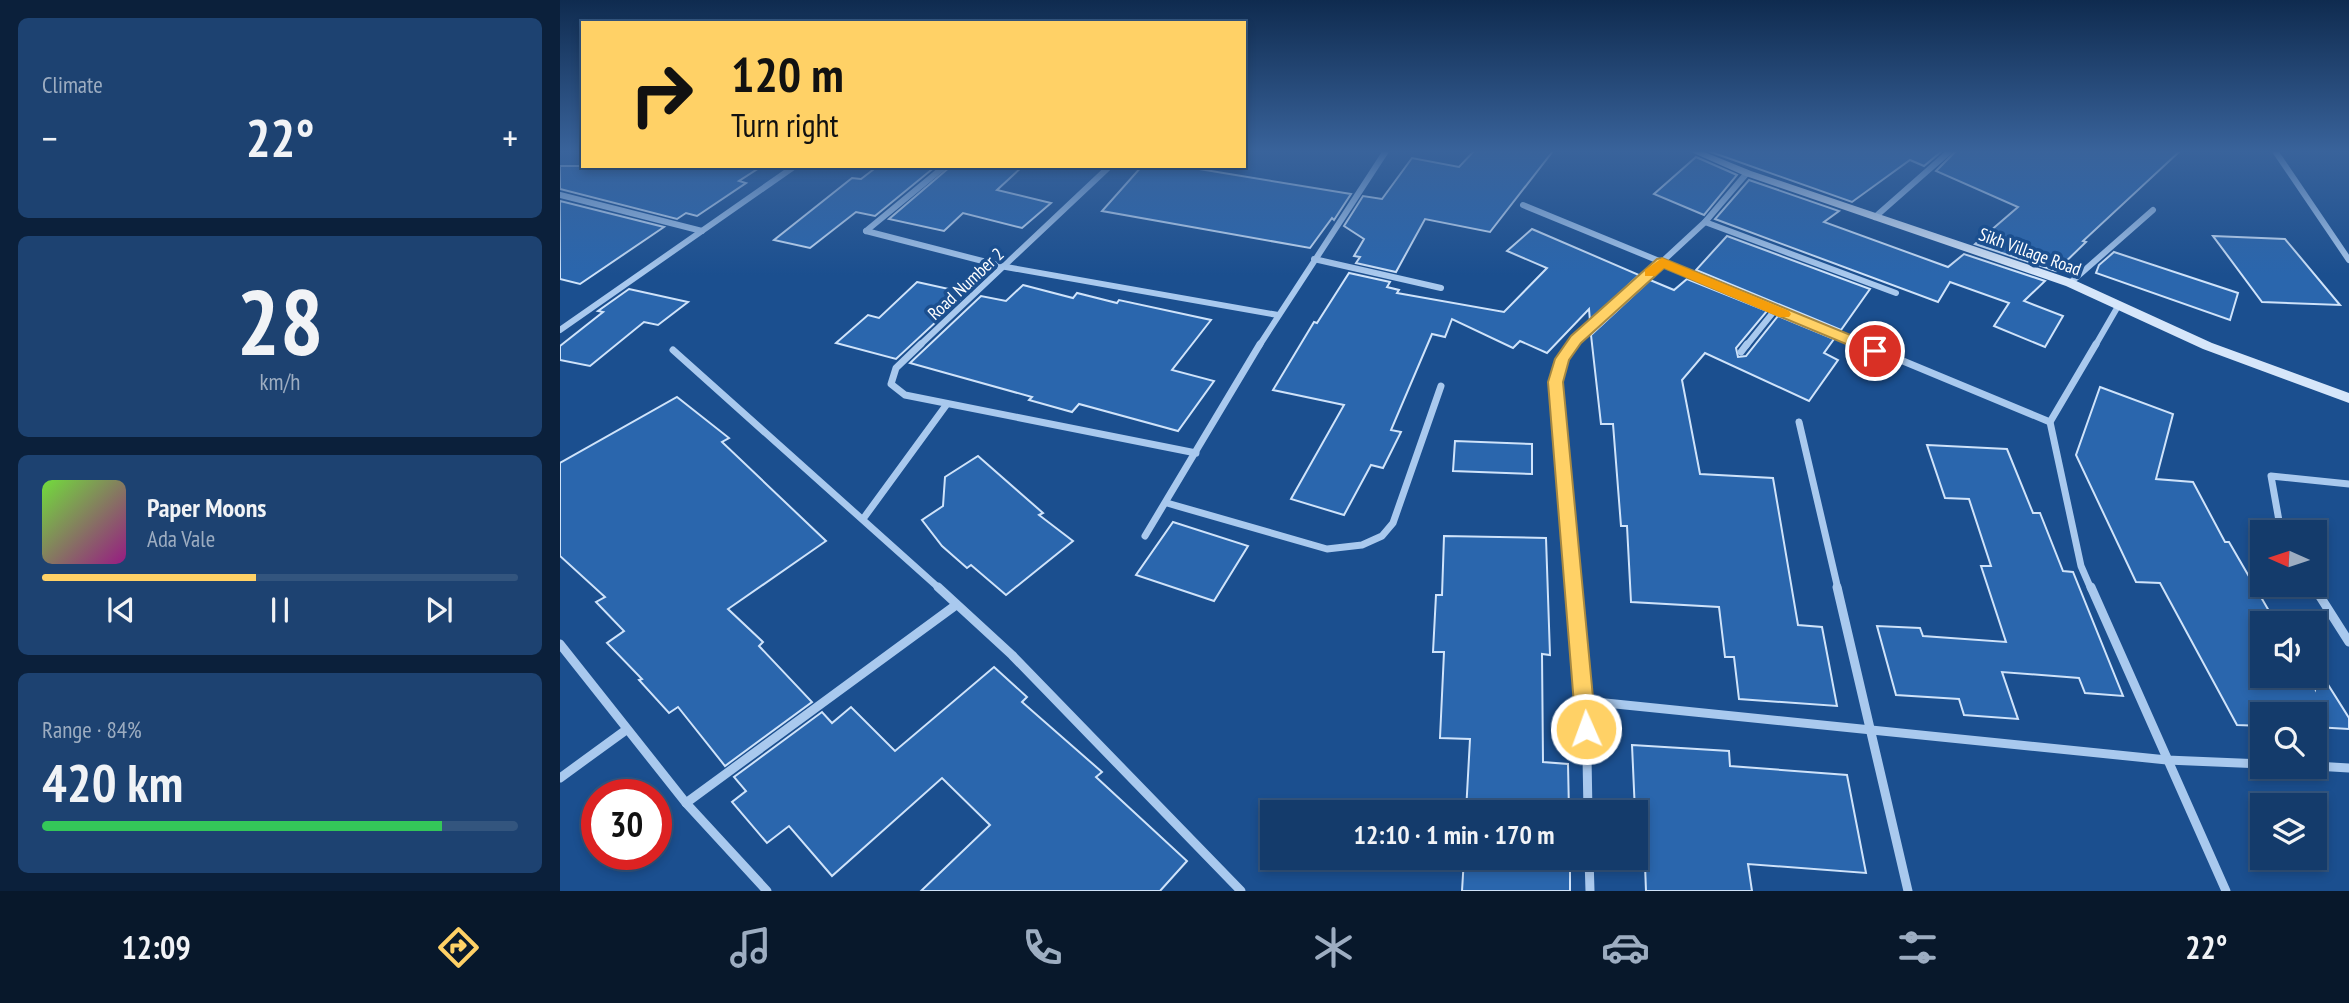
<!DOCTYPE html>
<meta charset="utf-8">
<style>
:root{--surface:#143b6b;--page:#1d4271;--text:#f1f3f6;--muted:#9dadc1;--line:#33557e;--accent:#ffd166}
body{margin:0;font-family:"PT Sans Narrow",sans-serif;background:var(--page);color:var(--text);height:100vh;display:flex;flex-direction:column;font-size:26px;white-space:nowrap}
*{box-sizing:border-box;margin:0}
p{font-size:23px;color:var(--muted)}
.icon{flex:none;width:38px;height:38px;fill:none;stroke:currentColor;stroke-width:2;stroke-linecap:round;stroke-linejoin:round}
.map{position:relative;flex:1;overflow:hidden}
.panel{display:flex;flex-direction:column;gap:18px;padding:18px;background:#0b203b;width:560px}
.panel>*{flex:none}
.hud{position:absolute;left:21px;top:21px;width:665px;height:147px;border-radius:0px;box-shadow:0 4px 10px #0003,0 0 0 2px var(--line);background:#ffd166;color:#111;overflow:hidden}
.needle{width:46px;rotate:273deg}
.controls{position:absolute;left:1690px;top:520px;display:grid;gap:14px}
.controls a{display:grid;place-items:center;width:77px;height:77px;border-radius:0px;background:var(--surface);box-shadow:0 4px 10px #0003,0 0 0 2px var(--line);font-size:35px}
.speed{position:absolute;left:21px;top:779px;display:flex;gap:14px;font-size:35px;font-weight:700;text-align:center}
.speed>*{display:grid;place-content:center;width:91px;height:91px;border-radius:50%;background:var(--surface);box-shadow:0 4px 10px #0003,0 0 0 2px var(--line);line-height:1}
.speed .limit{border:10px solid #d22;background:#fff;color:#111}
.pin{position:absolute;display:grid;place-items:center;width:60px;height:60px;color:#fff;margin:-30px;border:4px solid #fff;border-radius:50%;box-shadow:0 2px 7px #0007}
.me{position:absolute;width:77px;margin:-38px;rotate:358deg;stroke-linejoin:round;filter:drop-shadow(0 0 5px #0008)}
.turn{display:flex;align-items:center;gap:24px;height:147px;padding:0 35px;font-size:32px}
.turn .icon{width:91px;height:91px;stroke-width:2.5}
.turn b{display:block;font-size:49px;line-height:60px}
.big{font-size:52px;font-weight:600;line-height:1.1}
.panel .card{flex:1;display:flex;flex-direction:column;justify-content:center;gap:10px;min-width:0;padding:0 24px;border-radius:10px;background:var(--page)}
.panel .dial{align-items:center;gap:0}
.dial b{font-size:91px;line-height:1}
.song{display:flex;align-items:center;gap:21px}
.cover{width:84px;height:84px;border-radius:10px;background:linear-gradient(135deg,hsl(100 70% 55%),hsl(310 70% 35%))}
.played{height:7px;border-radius:4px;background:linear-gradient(90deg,var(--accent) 45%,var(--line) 45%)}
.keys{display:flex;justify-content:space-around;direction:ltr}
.heat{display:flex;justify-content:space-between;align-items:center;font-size:38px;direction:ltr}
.charge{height:10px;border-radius:5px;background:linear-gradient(90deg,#34c759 84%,var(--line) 0)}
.trip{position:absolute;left:700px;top:800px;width:388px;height:70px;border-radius:0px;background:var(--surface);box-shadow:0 4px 10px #0003,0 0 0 2px var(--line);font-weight:600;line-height:70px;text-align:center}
.tab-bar{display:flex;height:112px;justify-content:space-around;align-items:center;background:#08182b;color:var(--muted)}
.tab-bar .icon{width:49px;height:49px}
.tab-bar .active{color:var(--accent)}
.tab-bar b{font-size:32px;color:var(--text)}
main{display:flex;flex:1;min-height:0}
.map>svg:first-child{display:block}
.building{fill:#2a66ad;stroke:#cfe3fa;stroke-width:2}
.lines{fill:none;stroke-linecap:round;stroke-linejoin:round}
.street-far2{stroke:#a9c9ee;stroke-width:6}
.street-far1{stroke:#a9c9ee;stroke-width:7}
.street{stroke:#a9c9ee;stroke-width:9}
.secondary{fill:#d6e6fa;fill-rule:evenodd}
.route{fill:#ffd166;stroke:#a68842;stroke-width:2}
.slow{fill:#f59e0b}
.labels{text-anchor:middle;stroke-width:7;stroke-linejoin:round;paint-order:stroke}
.street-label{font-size:18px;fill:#fff;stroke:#1b4f8f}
</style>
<main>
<section class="panel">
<div class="card"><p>Climate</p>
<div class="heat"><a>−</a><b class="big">22°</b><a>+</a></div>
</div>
<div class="card dial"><b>28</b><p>km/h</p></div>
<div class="card">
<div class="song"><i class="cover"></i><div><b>Paper Moons</b><p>Ada Vale</p></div></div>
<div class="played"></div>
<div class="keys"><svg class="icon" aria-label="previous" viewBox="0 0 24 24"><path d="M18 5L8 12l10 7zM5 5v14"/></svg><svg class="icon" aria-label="pause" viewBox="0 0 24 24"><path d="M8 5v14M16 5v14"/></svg><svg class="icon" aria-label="next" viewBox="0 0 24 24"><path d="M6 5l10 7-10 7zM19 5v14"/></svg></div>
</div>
<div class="card"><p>Range · 84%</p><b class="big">420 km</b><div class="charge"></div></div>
</section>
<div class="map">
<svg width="1789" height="891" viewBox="0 0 1789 891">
<rect width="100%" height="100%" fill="#1b4f8f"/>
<!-- building -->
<g class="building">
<polygon points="914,151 993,151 930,232 865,219 836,272 796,263 800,257 794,256 804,239 784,226 803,196 822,199 852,158 899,167"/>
<polygon points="1148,151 1382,151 1364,166 1350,160 1292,202"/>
<polygon points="1396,151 1620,151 1523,241 1526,242 1496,271 1415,244 1458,207 1376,171"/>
<polygon points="1136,157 1177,175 1144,215 1094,194"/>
<polygon points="0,166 202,166 179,181 186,183 137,216 126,213 117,219 0,189"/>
<polygon points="318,166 376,166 315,216 296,212 250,248 214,240 292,178 301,179"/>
<polygon points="391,166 463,166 437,190 491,203 462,228 403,213 384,231 329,219"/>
<polygon points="582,166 621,166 791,194 774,220 772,218 750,248 542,211"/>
<polygon points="1189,180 1279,211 1264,222 1388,267 1404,254 1485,281 1464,301 1503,316 1485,347 1434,326 1449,303 1390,282 1378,302 1155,219"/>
<polygon points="0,201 104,227 20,284 0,279"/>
<polygon points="972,229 1079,275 1030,321 1029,309 987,353 960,341 953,348 892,319 885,337 872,334 831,430 841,432 823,468 811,465 784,515 731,499 784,405 713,390 754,322 757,323 789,273 830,282 827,287 839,290 837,293 944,312 987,268 947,251"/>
<polygon points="1167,236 1310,289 1281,330 1136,270"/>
<polygon points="1653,236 1725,239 1780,305 1702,302"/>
<polygon points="1554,252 1678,293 1670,320 1536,273 1539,265"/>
<polygon points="1127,279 1207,311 1176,348 1178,357 1186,356 1218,316 1274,339 1264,353 1278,360 1249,401 1145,353 1122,380 1140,474 1213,478 1238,625 1262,627 1277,706 1179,699 1174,657 1165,657 1159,607 1071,602 1067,526 1061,526 1053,424 1041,424 1031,335 1090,280 1114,290"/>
<polygon points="357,282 407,293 336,359 276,343 308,315 319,318"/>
<polygon points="463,285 513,298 517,293 557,303 559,300 651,320 612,370 654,381 618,431 519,404 512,412 469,400 472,397 350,363 421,296 446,301"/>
<polygon points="69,289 128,302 98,325 84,322 30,366 0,360 0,346 43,312 38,311"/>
<polygon points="1540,387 1613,414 1596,479 1633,482 1665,542 1669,542 1716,623 1703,623 1703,676 1747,676 1755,689 1755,664 1789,718 1789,729 1755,727 1755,714 1703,714 1703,726 1677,725 1600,583 1576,582 1516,455"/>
<polygon points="117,397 169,438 162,442 266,541 168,609 203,642 199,646 252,702 165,766 118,707 109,713 79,680 82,679 47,643 64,631 36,602 45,597 0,556 0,463"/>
<polygon points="895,441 972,444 972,474 893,471"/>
<polygon points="1367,445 1447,449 1473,513 1480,513 1503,571 1513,572 1563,696 1525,693 1519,678 1442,672 1458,719 1404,715 1399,699 1336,695 1317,626 1360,628 1363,636 1446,642 1421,566 1431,566 1409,499 1385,498"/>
<polygon points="418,456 483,513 479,515 513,541 446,595 411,565 407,568 382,546 362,520 383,506 385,477"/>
<polygon points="613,522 688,546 654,601 576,575"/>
<polygon points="884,536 986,538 990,655 982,654 983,762 1008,764 1009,812 906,812 910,739 880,738 884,652 873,652 876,595 882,595"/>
<polygon points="434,667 467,697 462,702 542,772 536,777 627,861 600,891 361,891 430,825 382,778 272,876 229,826 207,843 172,802 186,791 174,777 262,712 272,723 291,707 335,751"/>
<polygon points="1072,745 1169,751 1170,766 1287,775 1306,873 1188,864 1192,891 1086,891 1083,812 1075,812"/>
<polygon points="904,858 1010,858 1010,891 902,891"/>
</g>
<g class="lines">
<!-- street-far2 -->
<g class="street-far2">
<polyline points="1715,151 1789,260"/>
<polyline points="0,195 142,231"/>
<polyline points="963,205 1306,346"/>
<polyline points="1315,217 1390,151"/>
<polyline points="1145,222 1336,293"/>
<polyline points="306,231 446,267 718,315"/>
<polyline points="306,231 385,166"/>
<polyline points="754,259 881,288"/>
<polyline points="1510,283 1593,210"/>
<polyline points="0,330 235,166"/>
<polyline points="359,346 550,166"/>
<polyline points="699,346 826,151"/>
<polyline points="1011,346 1145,222 1187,173"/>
<polyline points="1186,346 1215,310"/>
<polyline points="1535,346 1557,308"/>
</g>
<!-- street-far1 -->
<g class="street-far1">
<polyline points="361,344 336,368 331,384 345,395 636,453"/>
<polyline points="1012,344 1002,359 995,382 1015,589"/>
<polyline points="1302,344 1490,422"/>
<polyline points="113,350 380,589"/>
<polyline points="1181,352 1187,344"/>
<polyline points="1239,422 1278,589"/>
<polyline points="607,503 767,549 802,545 822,536 833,523 881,386"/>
<polyline points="303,519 387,404"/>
<polyline points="1721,532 1711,476 1789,484"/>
<polyline points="585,536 700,344"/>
<polyline points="1752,584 1755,589"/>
<polyline points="1531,589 1521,566 1490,422 1536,344"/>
</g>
<!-- street -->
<g class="street">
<polyline points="378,587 452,655 681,891"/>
<polyline points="1015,587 1026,701 1028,812"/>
<polyline points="1277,587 1348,891"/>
<polyline points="1531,587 1666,891"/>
<polyline points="1754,587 1789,642"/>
<polyline points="0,644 126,803 207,891"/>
<polyline points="1026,701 1607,760 1703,764"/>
<polyline points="1755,766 1789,768"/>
<polyline points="0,778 66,730"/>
<polyline points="126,803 396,605"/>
<polyline points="1029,858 1030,891"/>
</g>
<!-- secondary -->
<polygon class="secondary" points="1129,151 1142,151 1191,171 1514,280 1652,343 1789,393 1789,403 1643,349 1506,286 1183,175"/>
</g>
<!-- sky -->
<linearGradient id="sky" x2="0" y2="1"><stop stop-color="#0f2b4f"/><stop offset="0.55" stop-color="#39639b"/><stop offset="1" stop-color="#39639b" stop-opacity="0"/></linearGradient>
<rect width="1789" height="275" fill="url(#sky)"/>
<!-- route -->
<polygon class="route" points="1102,258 1320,347 1322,351 1320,354 1310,354 1104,268 1021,343 1009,360 1003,382 1036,729 1033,736 1026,738 1019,736 1016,729 988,382 995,359 1011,336 1097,259"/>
<!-- slow -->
<polygon class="slow" points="1102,258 1229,311 1231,314 1229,317 1219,317 1104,268 1095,276 1085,276 1085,270"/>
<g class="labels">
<!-- street labels -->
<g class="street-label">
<text transform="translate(1470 252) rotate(20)" y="6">Sikh Village Road</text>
<text transform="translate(406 284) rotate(-43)" y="6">Road Number 2</text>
</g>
</g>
</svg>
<div class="controls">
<a><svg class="needle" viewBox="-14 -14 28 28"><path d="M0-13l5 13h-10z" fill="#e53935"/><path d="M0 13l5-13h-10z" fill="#9dadc1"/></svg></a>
<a><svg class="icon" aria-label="sound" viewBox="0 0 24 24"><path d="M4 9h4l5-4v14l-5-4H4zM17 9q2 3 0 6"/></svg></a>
<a><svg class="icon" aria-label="search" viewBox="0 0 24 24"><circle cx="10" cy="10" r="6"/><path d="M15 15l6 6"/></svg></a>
<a><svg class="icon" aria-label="layers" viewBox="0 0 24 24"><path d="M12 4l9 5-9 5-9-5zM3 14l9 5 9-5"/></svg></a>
</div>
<div class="speed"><div class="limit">30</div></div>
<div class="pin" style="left:1315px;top:351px;background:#d93025"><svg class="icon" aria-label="arrive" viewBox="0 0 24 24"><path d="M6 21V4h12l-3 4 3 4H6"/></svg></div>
<svg class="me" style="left:1026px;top:729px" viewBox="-20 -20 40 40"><circle r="17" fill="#ffd166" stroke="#fff" stroke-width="3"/><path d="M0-11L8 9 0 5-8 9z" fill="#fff"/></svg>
<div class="trip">12:10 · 1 min · 170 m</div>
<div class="hud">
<div class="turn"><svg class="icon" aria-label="right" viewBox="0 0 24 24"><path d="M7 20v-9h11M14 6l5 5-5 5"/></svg><div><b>120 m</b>Turn right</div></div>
</div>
</div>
</main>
<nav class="tab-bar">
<b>12:09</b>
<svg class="icon active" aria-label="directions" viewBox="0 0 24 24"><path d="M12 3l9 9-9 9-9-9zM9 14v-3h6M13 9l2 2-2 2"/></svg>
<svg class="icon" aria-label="music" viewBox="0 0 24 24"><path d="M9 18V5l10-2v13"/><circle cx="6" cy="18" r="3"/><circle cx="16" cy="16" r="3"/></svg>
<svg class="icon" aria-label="phone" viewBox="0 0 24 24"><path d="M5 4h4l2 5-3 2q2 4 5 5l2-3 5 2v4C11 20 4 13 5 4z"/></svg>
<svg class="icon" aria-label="climate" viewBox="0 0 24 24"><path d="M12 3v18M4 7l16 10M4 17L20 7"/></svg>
<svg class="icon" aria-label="car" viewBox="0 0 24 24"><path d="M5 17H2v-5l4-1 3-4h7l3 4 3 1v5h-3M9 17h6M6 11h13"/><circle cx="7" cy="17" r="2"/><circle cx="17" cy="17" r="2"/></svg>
<svg class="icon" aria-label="filters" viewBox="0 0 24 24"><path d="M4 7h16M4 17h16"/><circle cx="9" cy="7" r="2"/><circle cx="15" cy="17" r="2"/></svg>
<b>22°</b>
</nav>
